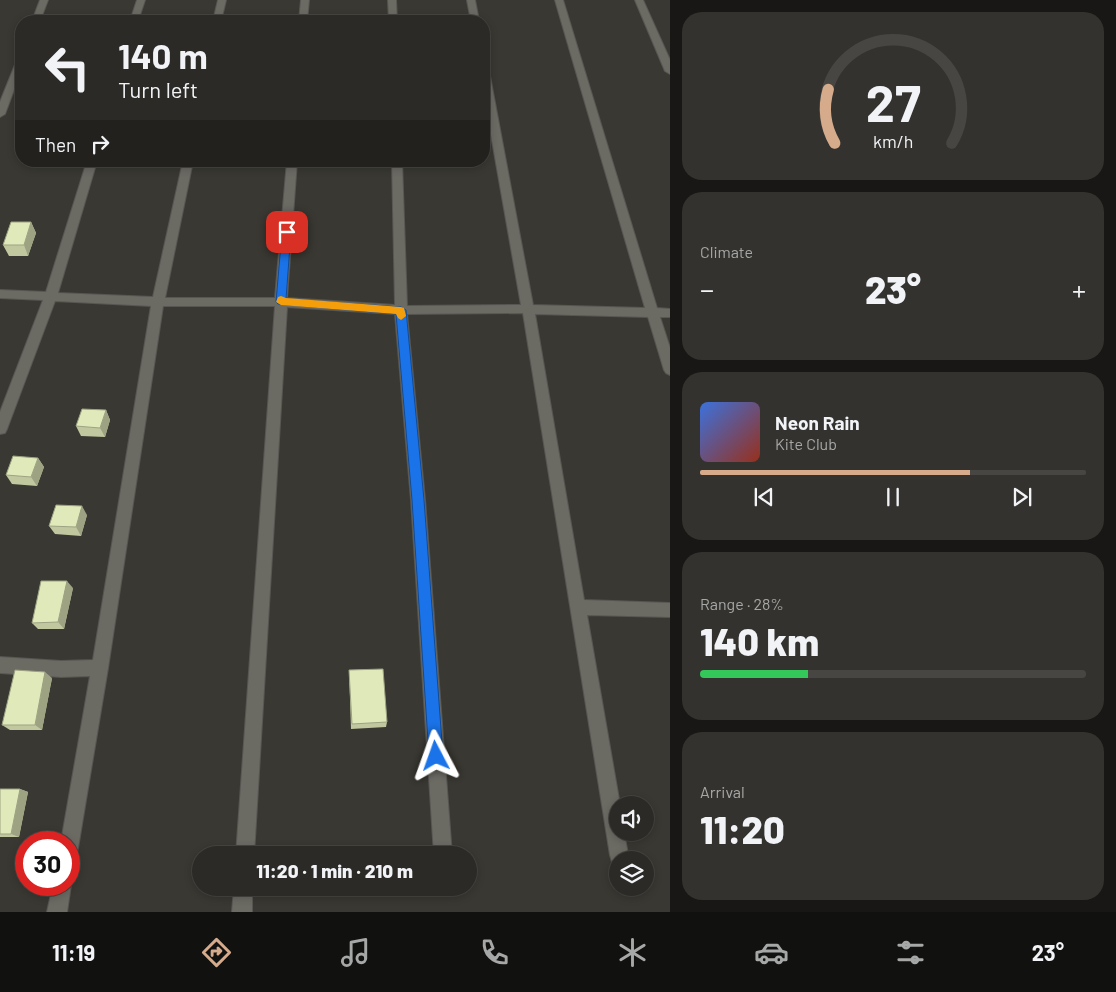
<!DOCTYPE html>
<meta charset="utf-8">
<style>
:root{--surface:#2b2a26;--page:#33322e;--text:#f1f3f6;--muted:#a6a7a7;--line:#474643;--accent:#d6ab8b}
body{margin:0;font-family:Barlow,sans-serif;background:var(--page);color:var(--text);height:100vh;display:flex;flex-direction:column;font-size:19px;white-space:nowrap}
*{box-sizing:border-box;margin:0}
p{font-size:16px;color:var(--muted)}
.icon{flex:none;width:28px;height:28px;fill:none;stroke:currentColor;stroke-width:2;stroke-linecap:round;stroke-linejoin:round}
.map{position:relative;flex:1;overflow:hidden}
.panel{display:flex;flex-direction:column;gap:12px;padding:12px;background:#181715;width:446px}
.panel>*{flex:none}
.banner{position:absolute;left:15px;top:15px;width:475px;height:152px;border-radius:20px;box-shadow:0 2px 8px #0003,0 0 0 1px var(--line);background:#2b2a26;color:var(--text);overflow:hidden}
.controls{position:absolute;left:609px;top:796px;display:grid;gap:10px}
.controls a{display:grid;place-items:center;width:45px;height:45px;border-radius:50%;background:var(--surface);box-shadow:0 2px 8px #0003,0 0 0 1px var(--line);font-size:25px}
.speed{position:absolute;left:15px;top:831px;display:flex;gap:10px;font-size:25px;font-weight:700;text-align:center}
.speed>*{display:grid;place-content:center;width:65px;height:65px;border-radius:50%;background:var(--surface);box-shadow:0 2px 8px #0003,0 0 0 1px var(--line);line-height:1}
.speed .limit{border:8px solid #d22;background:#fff;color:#111}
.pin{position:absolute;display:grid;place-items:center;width:42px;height:42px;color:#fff;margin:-21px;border-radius:10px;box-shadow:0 2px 8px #0006}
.me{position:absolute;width:55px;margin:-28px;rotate:356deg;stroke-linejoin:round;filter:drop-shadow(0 0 4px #0008)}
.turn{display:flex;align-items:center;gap:18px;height:105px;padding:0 20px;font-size:22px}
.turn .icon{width:65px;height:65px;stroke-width:2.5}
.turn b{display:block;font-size:35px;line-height:42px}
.then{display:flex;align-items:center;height:48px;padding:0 20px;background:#0003;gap:10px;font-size:19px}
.big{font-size:38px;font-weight:800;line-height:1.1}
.panel .tile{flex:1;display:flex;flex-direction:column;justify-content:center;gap:8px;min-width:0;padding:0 18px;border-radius:20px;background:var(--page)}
.panel .dial{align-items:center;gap:0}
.dial svg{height:130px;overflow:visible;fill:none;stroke:var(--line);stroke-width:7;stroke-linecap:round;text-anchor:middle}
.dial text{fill:var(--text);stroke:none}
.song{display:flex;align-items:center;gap:15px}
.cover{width:60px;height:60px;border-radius:8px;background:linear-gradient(135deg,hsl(220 70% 55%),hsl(10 70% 35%))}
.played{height:5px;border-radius:2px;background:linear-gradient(90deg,var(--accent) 70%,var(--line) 70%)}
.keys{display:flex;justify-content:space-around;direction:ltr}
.heat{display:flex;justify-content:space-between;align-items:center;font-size:28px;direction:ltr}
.charge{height:8px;border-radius:4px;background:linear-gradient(90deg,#34c759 28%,var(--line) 0)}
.trip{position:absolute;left:192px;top:846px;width:285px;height:50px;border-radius:25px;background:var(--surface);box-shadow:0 2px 8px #0003,0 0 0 1px var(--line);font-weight:800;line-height:50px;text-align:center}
.dock{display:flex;height:80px;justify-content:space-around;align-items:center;background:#11110f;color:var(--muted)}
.dock .icon{width:35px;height:35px}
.dock .current{color:var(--accent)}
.dock b{font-size:22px;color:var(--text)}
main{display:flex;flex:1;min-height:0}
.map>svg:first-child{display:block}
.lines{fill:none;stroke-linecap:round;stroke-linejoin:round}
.minor-casing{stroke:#575652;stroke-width:2}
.minor{fill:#6b6a63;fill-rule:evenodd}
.wall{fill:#c1c8a0}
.shaded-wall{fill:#9da382}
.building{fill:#e0e9ba;stroke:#9da382}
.route{fill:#1a73e8;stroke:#114b97}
.slow{fill:#f59e0b}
</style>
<main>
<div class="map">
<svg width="670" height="912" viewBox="0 0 670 912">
<rect width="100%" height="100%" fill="#393832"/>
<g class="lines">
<defs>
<g id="minor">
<polygon points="40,0 48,0 40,21 32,21"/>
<polygon points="137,0 145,0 138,21 130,21"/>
<polygon points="218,0 226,0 221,21 213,21"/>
<polygon points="301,0 309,0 307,21 299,21"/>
<polygon points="388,0 396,0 397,21 389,21"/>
<polygon points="467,0 475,0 479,21 471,21"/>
<polygon points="555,0 563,0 657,308 670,309 670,317 660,317 670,348 670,375 666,373 664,370 648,317 535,314 584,600 670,603 670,617 587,615 620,805 618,805 618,832 624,832 628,855 626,860 618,860 618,864 612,862 610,855 523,313 407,314 425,500 452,855 434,855 411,500 395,314 287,307 254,855 236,855 275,306 163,306 108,668 78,848 76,855 69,857 69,842 61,842 90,676 61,677 0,673 0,657 61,661 93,660 151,306 55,301 7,429 5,433 0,434 0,412 43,300 0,298 0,290 46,292 87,161 97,161 58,293 153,297 183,161 193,161 165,298 275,298 287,161 297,161 287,298 395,305 392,161 402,161 407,306 521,305 484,95 484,68 489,71 533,305 645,308"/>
<polygon points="635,0 643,0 670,60 670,74 665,71"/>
<polygon points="21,57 21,71 5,114 0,117 0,102 17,60"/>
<polygon points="69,878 71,885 67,912 47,912 53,885 69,885"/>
<polygon points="234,888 252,888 252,912 232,912"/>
</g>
</defs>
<!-- minor casing -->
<use href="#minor" class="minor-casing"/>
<!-- minor -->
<use href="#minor" class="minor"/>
</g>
<!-- wall -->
<g class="wall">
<polygon points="31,222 36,233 28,256 9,256 3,245"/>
<polygon points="106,410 110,420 105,437 81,436 76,426"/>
<polygon points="38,458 44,467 37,486 12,484 6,475"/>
<polygon points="87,515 81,536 55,534 49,526"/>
<polygon points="73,588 64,629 38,629 32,623"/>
<polygon points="349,670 387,722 386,727 351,729"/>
<polygon points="52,678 42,730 10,730 2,725"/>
<polygon points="0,789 20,789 28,792 19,837 0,837"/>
</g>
<!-- shaded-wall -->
<g class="shaded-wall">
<polygon points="31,222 36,233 28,256 24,245"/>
<polygon points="106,410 110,420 105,437 100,428"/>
<polygon points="38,458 44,467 37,486 31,477"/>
<polygon points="82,506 87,515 81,536 76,527"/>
<polygon points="67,581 73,588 64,629 58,622"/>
<polygon points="45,672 52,678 42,730 35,725"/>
<polygon points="20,789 28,792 19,837 11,834"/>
</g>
<!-- building -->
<g class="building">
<polygon points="11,222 31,222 24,245 3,245"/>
<polygon points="82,409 106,410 100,428 76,426"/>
<polygon points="13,456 38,458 31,477 6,475"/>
<polygon points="56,505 82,506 76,527 49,526"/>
<polygon points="41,581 67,581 58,622 32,623"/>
<polygon points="383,669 387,722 352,724 349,670"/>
<polygon points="15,670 45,672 35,725 2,725"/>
<polygon points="0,789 20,789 11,834 0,834"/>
</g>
<!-- route -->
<polygon class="route" points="287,228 291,232 286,299 401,307 406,310 424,500 443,756 441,761 436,763 431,761 429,756 412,500 396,314 278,304 276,302 282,232"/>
<!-- slow -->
<polygon class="slow" points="281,296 286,298 401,307 404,308 406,316 401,320 398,318 396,314 281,305 276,302 278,297"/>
</svg>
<div class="controls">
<a><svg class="icon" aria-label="sound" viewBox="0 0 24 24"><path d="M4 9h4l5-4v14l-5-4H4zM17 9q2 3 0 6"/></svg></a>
<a><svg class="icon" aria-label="layers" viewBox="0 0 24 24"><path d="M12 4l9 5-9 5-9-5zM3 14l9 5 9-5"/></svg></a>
</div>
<div class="speed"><div class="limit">30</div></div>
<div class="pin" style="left:287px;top:232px;background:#d93025"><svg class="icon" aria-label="arrive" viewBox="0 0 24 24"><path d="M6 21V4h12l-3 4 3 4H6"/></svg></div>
<svg class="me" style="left:436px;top:756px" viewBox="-20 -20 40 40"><path d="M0-17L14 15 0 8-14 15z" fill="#1a73e8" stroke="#fff" stroke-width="4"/></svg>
<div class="trip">11:20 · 1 min · 210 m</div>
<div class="banner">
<div class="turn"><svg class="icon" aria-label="left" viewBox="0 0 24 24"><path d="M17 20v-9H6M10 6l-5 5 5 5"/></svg><div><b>140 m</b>Turn left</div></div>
<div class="then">Then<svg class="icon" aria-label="right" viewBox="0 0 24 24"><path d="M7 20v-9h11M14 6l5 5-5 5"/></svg></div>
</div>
</div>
<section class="panel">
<div class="tile dial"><svg viewBox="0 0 100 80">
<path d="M14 69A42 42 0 1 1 86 69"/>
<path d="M14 69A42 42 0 0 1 10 36" stroke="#d6ab8b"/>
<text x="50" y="56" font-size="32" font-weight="700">27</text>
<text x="50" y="72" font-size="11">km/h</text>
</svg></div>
<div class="tile"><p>Climate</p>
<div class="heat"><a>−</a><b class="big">23°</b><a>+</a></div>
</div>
<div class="tile">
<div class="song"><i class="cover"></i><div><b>Neon Rain</b><p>Kite Club</p></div></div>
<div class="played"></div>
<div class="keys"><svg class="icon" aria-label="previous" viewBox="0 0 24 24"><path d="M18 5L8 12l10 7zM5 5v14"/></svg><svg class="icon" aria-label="pause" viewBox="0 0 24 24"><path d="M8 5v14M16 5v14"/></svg><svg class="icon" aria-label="next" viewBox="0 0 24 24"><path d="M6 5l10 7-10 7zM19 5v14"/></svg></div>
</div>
<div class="tile"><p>Range · 28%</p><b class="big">140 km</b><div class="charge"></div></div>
<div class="tile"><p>Arrival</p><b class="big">11:20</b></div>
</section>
</main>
<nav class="dock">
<b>11:19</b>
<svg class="icon current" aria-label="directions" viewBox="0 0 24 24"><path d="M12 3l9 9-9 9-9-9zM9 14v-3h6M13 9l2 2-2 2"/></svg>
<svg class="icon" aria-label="music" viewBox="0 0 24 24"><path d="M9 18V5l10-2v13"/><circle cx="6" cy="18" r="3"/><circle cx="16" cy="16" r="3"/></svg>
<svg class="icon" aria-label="phone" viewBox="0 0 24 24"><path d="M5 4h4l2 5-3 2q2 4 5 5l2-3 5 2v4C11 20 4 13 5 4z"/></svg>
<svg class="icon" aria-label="climate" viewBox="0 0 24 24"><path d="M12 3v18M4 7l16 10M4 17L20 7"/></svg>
<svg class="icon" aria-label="car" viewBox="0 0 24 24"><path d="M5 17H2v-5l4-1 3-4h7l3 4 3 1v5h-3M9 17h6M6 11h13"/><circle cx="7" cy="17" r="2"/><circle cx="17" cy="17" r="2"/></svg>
<svg class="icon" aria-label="filters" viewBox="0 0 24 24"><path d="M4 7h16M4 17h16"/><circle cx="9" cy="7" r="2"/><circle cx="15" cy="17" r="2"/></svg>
<b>23°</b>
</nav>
